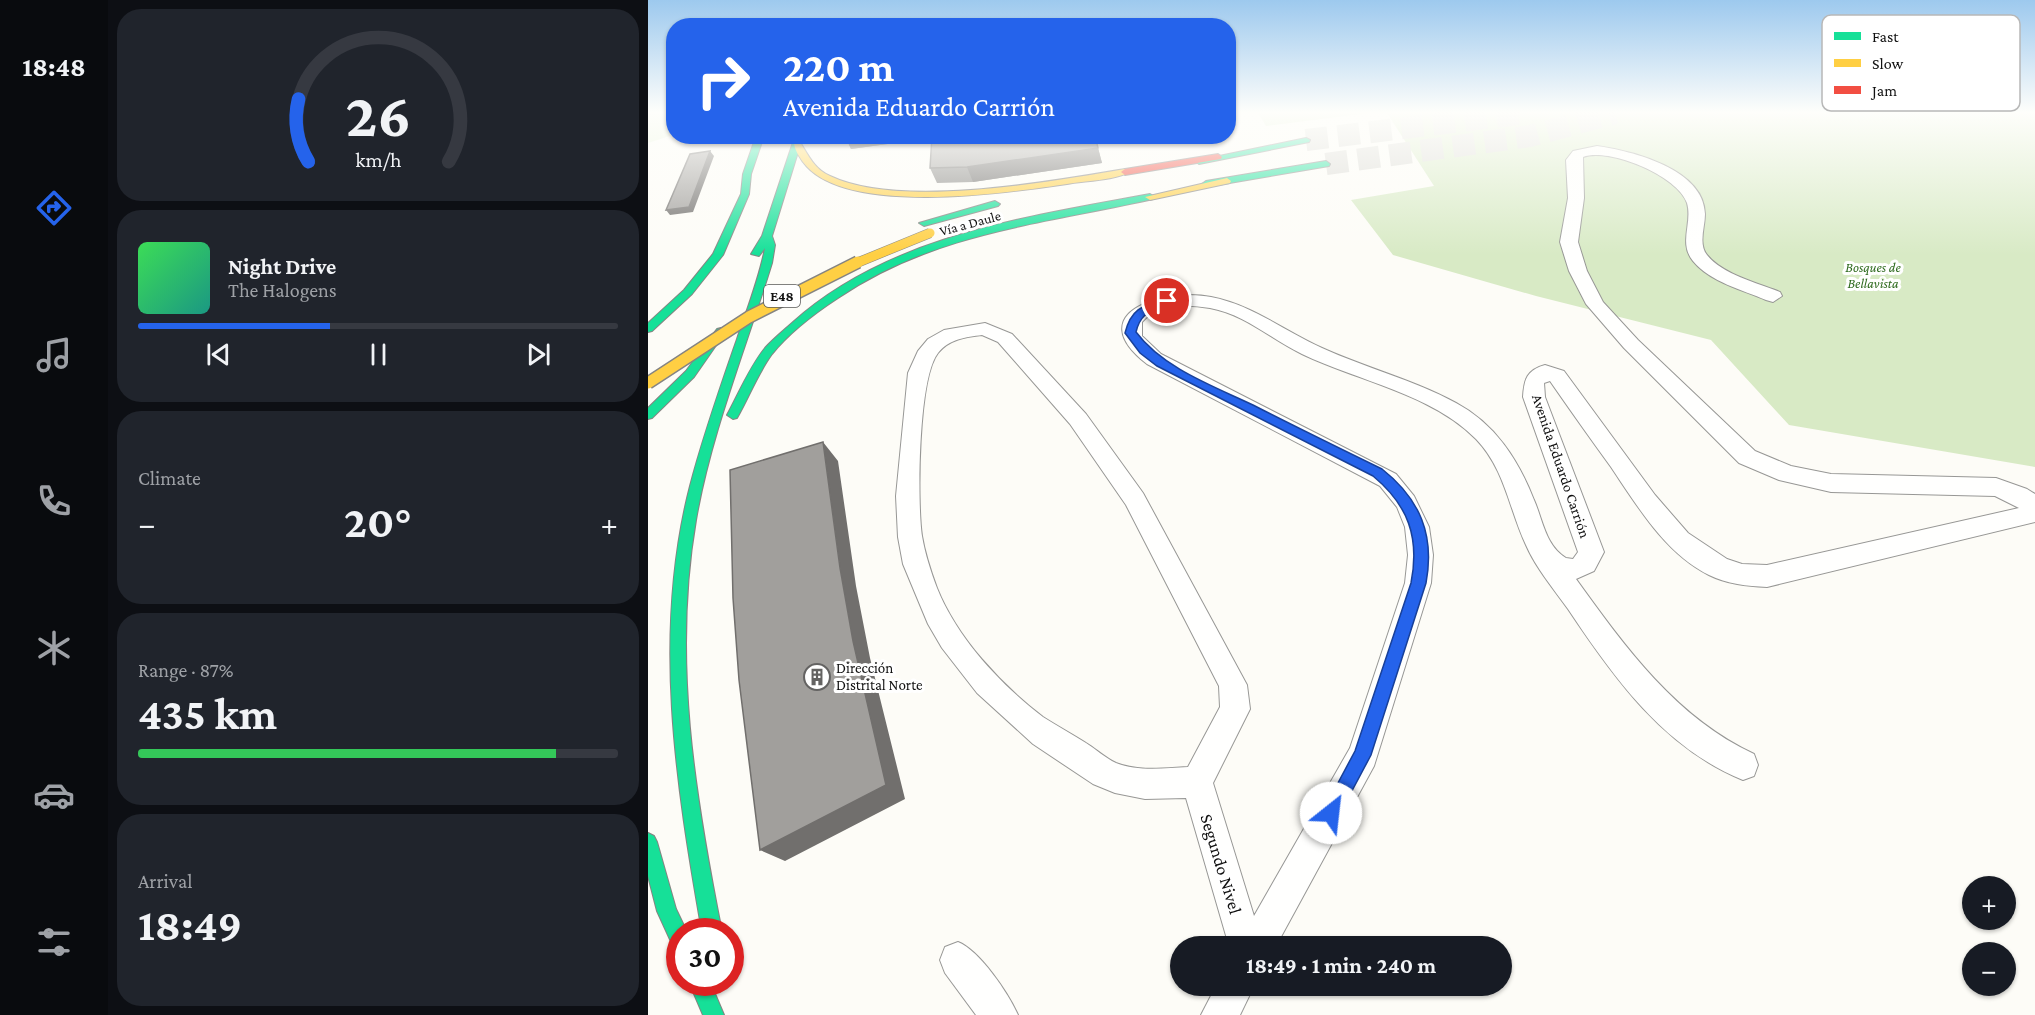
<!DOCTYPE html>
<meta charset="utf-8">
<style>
:root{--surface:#171b24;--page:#20242c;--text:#f1f3f6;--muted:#9ea1a6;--line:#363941;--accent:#2563eb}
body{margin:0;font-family:"Crimson Pro",serif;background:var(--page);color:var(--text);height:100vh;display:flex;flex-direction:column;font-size:22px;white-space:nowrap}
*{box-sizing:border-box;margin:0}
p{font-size:20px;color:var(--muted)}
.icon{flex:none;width:33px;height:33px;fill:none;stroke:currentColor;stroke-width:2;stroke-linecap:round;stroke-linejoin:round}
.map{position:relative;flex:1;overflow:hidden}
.panel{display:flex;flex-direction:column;gap:9px;padding:9px;background:#0d0f14;width:540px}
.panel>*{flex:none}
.top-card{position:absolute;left:18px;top:18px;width:570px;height:126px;border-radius:24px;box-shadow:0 2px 4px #0004;background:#2563eb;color:#fff;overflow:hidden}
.tools{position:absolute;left:1314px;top:876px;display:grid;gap:12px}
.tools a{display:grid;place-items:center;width:54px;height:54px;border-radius:50%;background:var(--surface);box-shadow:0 2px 4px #0004;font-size:30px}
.speed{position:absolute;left:18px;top:918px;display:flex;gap:12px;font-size:30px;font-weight:700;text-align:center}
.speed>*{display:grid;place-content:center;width:78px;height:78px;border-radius:50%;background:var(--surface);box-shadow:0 2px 4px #0004;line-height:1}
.speed .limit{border:9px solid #d22;background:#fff;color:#111}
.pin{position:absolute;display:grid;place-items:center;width:51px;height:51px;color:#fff;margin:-26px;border:3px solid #fff;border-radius:50%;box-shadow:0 2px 6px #0007}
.me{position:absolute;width:66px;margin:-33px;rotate:29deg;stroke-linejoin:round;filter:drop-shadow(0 0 4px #0008)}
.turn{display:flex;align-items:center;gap:21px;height:126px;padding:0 18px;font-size:27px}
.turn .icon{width:78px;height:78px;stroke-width:2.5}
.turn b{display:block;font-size:42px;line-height:51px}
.big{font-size:45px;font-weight:700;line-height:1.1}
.panel .tile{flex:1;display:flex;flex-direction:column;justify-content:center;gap:9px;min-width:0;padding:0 21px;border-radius:24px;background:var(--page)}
.panel .dial{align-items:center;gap:0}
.dial svg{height:156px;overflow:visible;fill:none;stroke:var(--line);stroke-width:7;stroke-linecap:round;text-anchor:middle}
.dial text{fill:var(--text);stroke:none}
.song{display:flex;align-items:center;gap:18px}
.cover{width:72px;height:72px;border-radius:9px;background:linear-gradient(135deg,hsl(130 70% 55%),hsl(170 70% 35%))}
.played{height:6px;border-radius:3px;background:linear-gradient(90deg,var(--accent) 40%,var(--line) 40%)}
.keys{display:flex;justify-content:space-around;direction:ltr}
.heat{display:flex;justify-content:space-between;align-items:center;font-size:33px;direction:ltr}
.charge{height:9px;border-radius:4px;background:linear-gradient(90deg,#34c759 87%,var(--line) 0)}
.trip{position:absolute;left:522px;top:936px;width:342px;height:60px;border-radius:30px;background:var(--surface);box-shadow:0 2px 4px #0004;font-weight:700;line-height:60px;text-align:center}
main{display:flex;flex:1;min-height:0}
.tabs{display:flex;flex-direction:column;width:108px;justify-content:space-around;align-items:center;background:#090b0e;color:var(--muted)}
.tabs .icon{width:42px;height:42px}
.tabs .selected{color:var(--accent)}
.tabs b{font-size:27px;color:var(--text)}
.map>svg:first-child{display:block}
.green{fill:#e7f3d7}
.forest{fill:#d8eac5}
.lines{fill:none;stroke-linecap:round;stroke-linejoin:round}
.primary-tunnel{stroke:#dad9d4;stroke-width:22;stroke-dasharray:22 10;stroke-linecap:butt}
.street-casing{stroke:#979795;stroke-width:2}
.fast-casing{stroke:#858482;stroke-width:2}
.slow-casing{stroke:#858482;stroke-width:2}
.jam-casing{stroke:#858482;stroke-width:2}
.street{fill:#fffffe;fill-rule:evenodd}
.fast{fill:#16e098;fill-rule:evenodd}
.slow{fill:#ffcf43;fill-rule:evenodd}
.jam{fill:#f24e42;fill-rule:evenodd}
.slow-bridge-far1-casing{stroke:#858482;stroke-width:10;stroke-linecap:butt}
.slow-bridge-casing{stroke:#858482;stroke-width:14;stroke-linecap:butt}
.slow-bridge-far1{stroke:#ffcf43;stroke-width:9}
.slow-bridge{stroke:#ffcf43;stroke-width:11}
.wall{fill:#8a8986}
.shaded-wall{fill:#716f6d}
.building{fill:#a19f9c;stroke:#716f6d;stroke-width:1.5}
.route{fill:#2563eb;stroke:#184099;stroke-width:1.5}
.labels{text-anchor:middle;stroke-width:6;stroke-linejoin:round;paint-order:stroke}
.far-street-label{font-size:14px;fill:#111;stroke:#fff}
.far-park-label{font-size:14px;font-style:italic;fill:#2f6b1f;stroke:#fff}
.shield{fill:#fff;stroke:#585858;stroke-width:1.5}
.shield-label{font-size:14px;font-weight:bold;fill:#111}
.street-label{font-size:15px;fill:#111;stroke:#fff}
.poi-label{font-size:15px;fill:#111;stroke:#fff;text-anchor:start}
.near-street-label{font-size:18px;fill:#111;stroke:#fff}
.key{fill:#fff;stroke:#b8b8b8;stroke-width:1.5}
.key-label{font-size:16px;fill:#111}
</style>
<main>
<nav class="tabs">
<b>18:48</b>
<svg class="icon selected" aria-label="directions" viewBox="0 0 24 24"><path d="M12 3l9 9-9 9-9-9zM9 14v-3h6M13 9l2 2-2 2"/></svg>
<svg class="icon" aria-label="music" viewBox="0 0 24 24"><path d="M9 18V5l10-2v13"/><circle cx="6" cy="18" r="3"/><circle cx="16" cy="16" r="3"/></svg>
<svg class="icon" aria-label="phone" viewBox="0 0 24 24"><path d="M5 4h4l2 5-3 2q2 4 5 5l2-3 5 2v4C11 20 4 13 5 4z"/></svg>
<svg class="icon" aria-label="climate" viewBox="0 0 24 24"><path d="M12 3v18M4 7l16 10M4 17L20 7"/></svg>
<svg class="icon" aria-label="car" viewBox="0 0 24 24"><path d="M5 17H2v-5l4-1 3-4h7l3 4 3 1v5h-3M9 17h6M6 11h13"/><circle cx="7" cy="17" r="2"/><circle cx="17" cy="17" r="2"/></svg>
<svg class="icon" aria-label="filters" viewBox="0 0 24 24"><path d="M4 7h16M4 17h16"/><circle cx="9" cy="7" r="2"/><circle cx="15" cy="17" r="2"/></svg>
</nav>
<section class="panel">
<div class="tile dial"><svg viewBox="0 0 100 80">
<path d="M14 69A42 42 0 1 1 86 69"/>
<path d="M14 69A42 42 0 0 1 9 37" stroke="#2563eb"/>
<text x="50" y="56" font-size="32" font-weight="700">26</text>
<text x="50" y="72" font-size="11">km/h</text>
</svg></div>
<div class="tile">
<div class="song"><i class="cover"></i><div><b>Night Drive</b><p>The Halogens</p></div></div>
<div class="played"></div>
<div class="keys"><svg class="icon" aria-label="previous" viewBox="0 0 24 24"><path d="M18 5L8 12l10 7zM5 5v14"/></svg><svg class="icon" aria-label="pause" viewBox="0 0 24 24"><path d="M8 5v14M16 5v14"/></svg><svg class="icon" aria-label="next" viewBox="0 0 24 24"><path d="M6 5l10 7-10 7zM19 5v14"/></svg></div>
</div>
<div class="tile"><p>Climate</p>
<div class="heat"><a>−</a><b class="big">20°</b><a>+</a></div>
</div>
<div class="tile"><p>Range · 87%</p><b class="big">435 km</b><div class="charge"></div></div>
<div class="tile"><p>Arrival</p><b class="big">18:49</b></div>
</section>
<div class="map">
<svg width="1387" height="1015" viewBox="0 0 1387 1015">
<rect width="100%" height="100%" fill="#fdfcf7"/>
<!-- green -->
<polygon class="green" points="0,113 25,113 25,135 0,143"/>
<!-- forest -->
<g class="forest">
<polygon points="610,113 721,113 618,126"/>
<polygon points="739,113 1387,113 1387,467 1141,425 1063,340 888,296 745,255 703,200 786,186"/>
</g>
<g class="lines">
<!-- primary-tunnel -->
<g class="primary-tunnel">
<polyline points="658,140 879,113"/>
<polyline points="678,164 882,136 967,113"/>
</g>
<defs>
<g id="street">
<path d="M949 146C984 151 1056 169 1057 214 1057 227 1050 244 1059 255 1074 274 1109 283 1132 292L1134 296 1125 302 1118 300C1095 290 1062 282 1045 261 1030 243 1045 223 1039 203 1030 176 961 147 935 157L936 198 930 242 939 271 955 302 990 340 1107 451 1143 466 1183 474 1348 478 1379 489 1387 494V522L1119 587C1099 586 1079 584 1061 575 1017 553 990 507 963 467 942 438 922 410 902 381L896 383 897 397 956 552 946 571 928 579C977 647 1028 718 1106 754L1110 765 1106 776 1095 780C1016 748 966 678 920 609 905 588 888 568 878 545 861 509 857 469 828 439 784 394 710 381 654 354 623 339 596 314 562 308 539 304 510 303 494 322V336L513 354 748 474 766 496 781 527 785 555 783 583 726 766 628 946H581L538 798 497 799 467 793 445 784 385 744 329 693 294 648 280 624 255 564 250 537 248 496 260 373 270 351 280 339 296 330 337 323 364 334 438 414 495 493 599 685 602 709 565 783 606 916 702 748 757 583 760 555 757 527 749 507 732 486 499 364C432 312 517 288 563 297 605 305 636 331 674 348 718 368 766 380 808 403 847 424 870 459 886 500 895 520 897 545 918 558L925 559 930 552 875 397C876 379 879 370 897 365L916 371 1007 495 1040 533 1079 559 1094 564 1119 565 1371 508 1347 496 1183 492 1131 480 1091 463 976 348 938 304 921 271 912 242 920 198 918 160 925 151ZM334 335 350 342 422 424 478 505 571 686 572 707 540 767C518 768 490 772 468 763 457 758 448 749 438 743 424 734 409 726 395 717 353 685 309 638 289 588 283 572 277 554 274 536 269 502 270 378 290 353 301 339 318 337 334 335Z"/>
<path d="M310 942C332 951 360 993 370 1015H328L297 973 292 960 297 947Z"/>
<polygon points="568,986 606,986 592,1015 553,1015"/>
</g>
<g id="fast">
<polygon points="108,136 116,136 103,174 101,194 75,255 44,294 4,331 0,332 0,323 36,290 65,254 93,194 95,174"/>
<path d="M147 136H155L124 236 127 245 124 263C98 348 63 433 48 520 24 659 47 796 74 932H54C28 784 4 633 42 486 55 436 72 388 89 339 99 309 111 279 117 248L111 256 103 254 114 236Z"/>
<polygon points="658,138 662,140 661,142 551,164 547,161"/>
<polygon points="678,161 682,164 681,166 558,187 554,184 558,181"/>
<path d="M502 194 507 197 505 199C395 224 287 232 190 298 167 313 142 332 124 354 110 373 101 397 89 418L85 419 79 415C91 393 101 368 117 348 125 339 135 331 144 323 240 236 378 217 502 194Z"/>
<polygon points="347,201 352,204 350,206 276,226 271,223"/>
<polygon points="73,328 78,331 46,377 4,418 0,419 0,408 38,371 69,329"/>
<polygon points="0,833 6,836 9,842 28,909 39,932 32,932 32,949 25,946 9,911 0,876"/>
<polygon points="41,982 62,982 76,1015 55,1015"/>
</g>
<g id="slow">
<path d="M146 142H152C160 155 167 170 182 176 251 209 401 182 477 169L481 172C469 180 435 181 419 184 359 193 195 217 155 162 151 156 146 149 146 142Z"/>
<polygon points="579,178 583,181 582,183 502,200 497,197"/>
</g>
<polygon id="jam" points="570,154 574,157 573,159 477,175 473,172 477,169"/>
</defs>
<!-- street casing -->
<use href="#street" class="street-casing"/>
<!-- fast casing -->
<use href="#fast" class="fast-casing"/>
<!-- slow casing -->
<use href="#slow" class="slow-casing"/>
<!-- jam casing -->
<use href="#jam" class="jam-casing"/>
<!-- street -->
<use href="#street" class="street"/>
<!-- fast -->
<use href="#fast" class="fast"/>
<!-- slow -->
<use href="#slow" class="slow"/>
<!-- jam -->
<use href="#jam" class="jam"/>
<defs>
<polyline id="slow-bridge-far1" points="206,264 282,233"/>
<polyline id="slow-bridge" points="0,383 101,317 210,262"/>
</defs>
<!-- slow-bridge-far1 casing -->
<use href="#slow-bridge-far1" class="slow-bridge-far1-casing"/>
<!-- slow-bridge casing -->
<use href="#slow-bridge" class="slow-bridge-casing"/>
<!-- slow-bridge-far1 -->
<use href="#slow-bridge-far1" class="slow-bridge-far1"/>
<!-- slow-bridge -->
<use href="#slow-bridge" class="slow-bridge"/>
</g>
<!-- wall -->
<polygon class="wall" points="197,136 447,136 454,163 325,182 289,183 282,168 284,138 203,149"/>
<!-- shaded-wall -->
<g class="shaded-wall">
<polygon points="197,136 290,136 290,137 203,149"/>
<polygon points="450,148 454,163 325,182 319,167"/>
<polygon points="62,151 66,156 45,212 22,215 18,210"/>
<polygon points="175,442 190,461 208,586 222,658 257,799 137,861 112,850 205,641 192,568"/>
</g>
<!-- building -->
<g class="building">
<polygon points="284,136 447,136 450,148 319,167 282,168"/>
<polygon points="62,151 41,207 18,210 42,154"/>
<polygon points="175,442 192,568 205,641 238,785 112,850 91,680 85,598 82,470"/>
</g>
<!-- sky -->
<linearGradient id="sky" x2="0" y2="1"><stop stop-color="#9dc9ee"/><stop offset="0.44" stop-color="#fefefb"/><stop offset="1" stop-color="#fefefb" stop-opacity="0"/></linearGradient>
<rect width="1387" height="255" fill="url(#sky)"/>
<!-- route -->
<path class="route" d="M516 299 525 301C508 314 494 307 488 332 515 368 565 386 605 405 648 427 691 448 734 469 772 499 787 535 778 583L723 755 689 819 683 822 677 819 674 813 707 751 763 583C772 537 760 505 725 476L509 366 492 353 477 333C483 309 494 306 516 299Z"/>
<!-- icons -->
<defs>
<symbol id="building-ring" viewBox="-11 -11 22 22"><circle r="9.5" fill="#fff" stroke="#646362" stroke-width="1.5"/><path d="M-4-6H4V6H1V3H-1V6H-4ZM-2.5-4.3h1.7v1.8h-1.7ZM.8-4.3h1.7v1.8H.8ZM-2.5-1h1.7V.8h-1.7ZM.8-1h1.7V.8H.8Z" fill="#646362"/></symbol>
</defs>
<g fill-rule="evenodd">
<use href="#building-ring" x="154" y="662" width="30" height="30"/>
</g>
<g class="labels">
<!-- far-street labels -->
<g class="far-street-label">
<text transform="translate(322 223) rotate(-15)" y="5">Vía a Daule</text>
</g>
<!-- far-park labels -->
<g class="far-park-label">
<text x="1225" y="272">Bosques de<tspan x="1225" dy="16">Bellavista</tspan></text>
</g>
<!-- shield labels -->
<rect class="shield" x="116" y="285" width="36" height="22" rx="4.5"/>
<g class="shield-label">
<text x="134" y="301">E48</text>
</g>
<!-- street labels -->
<g class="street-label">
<text transform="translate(913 466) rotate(71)" y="5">Avenida Eduardo Carrión</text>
</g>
<!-- poi labels -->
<g class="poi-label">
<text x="188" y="673">Dirección<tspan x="188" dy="17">Distrital Norte</tspan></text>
</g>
<!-- near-street labels -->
<g class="near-street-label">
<text transform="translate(573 864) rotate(73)" y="6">Segundo Nivel</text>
</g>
</g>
<!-- legend -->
<rect x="1174" y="15" width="198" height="96" rx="9" class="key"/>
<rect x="1186" y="32" width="27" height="8" fill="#16e098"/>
<rect x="1186" y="59" width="27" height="8" fill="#ffcf43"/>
<rect x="1186" y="86" width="27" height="8" fill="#f24e42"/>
<g class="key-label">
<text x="1224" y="42">Fast</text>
<text x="1224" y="69">Slow</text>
<text x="1224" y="96">Jam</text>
</g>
</svg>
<div class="tools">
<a>+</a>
<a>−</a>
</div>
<div class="speed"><div class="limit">30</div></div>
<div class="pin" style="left:519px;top:301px;background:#d93025"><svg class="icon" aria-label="arrive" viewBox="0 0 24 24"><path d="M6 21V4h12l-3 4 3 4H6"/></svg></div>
<svg class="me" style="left:683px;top:813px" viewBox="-20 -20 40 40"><circle r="19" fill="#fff"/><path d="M0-13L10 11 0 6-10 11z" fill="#2563eb"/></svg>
<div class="trip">18:49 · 1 min · 240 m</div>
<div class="top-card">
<div class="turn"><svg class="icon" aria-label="right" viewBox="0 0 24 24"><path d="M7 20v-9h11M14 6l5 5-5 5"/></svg><div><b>220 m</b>Avenida Eduardo Carrión</div></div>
</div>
</div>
</main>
